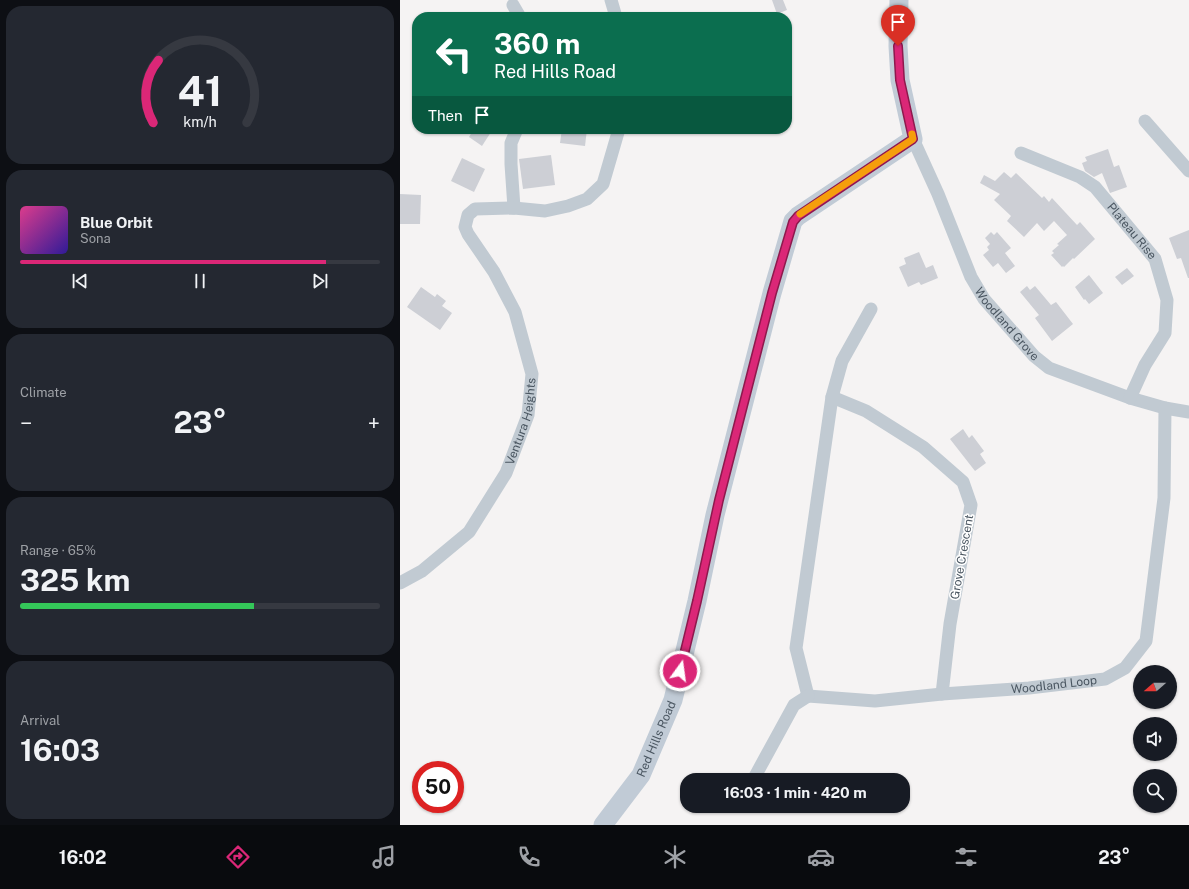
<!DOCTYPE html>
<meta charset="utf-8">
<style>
:root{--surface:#171b24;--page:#242831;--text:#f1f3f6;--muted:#9ea1a6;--line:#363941;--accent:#db2777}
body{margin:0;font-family:"Public Sans",sans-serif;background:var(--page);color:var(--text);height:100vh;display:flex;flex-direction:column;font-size:15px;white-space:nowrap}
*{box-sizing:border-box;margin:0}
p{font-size:13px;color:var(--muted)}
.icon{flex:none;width:22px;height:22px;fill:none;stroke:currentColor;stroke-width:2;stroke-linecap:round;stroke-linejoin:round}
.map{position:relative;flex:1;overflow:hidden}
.sheet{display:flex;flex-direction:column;gap:6px;padding:6px;background:#0d0f14;width:400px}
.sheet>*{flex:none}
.banner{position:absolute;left:12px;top:12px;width:380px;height:122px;border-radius:16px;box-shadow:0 1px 3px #0004;background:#0b6e4f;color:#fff;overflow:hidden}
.needle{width:26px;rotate:250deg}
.buttons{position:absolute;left:733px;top:665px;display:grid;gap:8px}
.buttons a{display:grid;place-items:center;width:44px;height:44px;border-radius:50%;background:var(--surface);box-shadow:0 1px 3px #0004;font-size:20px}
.speed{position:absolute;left:12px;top:761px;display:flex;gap:8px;font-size:20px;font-weight:700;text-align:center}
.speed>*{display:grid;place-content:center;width:52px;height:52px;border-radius:50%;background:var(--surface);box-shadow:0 1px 3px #0004;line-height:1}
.speed .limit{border:6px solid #d22;background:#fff;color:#111}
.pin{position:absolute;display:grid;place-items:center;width:34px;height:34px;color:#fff;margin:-41px -17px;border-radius:50% 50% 50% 0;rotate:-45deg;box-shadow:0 0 4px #0007}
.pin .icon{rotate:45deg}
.me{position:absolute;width:44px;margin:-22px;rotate:14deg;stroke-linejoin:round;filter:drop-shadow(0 0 3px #0008)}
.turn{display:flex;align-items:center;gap:14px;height:84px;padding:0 16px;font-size:18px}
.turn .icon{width:52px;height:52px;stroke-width:2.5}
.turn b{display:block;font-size:28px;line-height:34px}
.then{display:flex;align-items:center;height:38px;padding:0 16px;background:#0003;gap:8px;font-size:15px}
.big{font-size:30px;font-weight:700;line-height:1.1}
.sheet .tile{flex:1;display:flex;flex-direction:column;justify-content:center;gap:6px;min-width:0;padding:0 14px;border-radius:16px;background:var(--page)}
.sheet .dial{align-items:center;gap:0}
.dial svg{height:104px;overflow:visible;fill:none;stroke:var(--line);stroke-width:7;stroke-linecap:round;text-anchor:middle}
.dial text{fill:var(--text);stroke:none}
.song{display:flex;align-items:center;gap:12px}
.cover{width:48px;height:48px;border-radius:6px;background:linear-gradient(135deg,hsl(330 70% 55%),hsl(250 70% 35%))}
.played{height:4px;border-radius:2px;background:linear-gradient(90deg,var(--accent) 85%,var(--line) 85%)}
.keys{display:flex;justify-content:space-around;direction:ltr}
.heat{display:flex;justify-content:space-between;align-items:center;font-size:22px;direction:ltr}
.charge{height:6px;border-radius:3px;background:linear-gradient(90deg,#34c759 65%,var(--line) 0)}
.trip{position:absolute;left:280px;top:773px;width:230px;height:40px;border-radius:16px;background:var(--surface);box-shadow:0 1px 3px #0004;font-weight:700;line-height:40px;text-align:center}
.tabs{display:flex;height:64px;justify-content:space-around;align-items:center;background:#090b0e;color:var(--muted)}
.tabs .icon{width:28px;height:28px}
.tabs .active{color:var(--accent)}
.tabs b{font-size:18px;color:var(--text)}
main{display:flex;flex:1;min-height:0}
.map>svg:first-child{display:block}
.building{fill:#cdcfd5}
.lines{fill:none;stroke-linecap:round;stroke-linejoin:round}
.street{stroke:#c1cad2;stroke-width:13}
.secondary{stroke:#c1cbd6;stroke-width:19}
.route-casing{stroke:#8e194d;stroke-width:10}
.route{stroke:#db2777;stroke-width:7}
.slow{stroke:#f59e0b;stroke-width:7}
.labels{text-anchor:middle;stroke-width:3;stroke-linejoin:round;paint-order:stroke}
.street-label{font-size:12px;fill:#4a5661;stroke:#fff}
</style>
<main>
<section class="sheet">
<div class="tile dial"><svg viewBox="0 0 100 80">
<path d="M14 69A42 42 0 1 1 86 69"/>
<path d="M14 69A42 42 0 0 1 18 21" stroke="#db2777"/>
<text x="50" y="56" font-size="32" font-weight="700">41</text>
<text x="50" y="72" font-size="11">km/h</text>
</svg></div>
<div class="tile">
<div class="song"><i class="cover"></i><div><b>Blue Orbit</b><p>Sona</p></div></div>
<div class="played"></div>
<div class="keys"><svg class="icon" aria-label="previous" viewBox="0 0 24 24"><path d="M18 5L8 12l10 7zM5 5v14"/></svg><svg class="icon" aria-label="pause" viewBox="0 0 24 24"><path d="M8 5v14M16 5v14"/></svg><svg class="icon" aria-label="next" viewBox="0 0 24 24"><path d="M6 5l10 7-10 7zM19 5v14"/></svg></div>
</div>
<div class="tile"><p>Climate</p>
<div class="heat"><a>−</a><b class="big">23°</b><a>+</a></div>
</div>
<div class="tile"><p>Range · 65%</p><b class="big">325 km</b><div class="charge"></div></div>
<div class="tile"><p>Arrival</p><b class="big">16:03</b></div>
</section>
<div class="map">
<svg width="789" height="825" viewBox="0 0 789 825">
<rect width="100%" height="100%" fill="#f5f3f3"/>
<!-- building -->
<g class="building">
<polygon points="372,0 383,0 387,10 377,14"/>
<polygon points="74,129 93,129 82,146 69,137"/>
<polygon points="162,129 187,129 185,146 160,143"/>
<polygon points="708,149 714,167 719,165 727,187 710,193 702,173 694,177 685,171 682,163 687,161 685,157"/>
<polygon points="151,155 155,185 123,189 119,159"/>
<polygon points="62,158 85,169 74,192 51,181"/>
<polygon points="604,172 611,178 616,173 642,198 644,196 649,202 652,198 677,225 680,222 695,239 674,259 673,258 664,267 663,266 662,267 651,255 654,253 652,251 659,245 657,244 667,235 654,221 644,231 637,223 624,237 607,221 611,216 594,200 600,194 580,183 584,175 595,181"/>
<polygon points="0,194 21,195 20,224 0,224"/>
<polygon points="789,230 789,278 788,278 781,258 777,259 769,238"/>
<polygon points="591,232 594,235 597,232 611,248 605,253 615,266 606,273 598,263 593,267 583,255 589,250 587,247 590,244 585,238"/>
<polygon points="519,252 526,268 533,265 538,278 521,285 519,282 508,287 499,267 506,264 504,258"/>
<polygon points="727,268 734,276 722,285 715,277"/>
<polygon points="689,275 703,293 689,304 685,299 684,300 675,287"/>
<polygon points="627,286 630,290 635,286 651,305 656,302 673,324 652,341 635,318 639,315 620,292"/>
<polygon points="21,287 35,297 37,294 46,301 42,306 52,313 40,330 7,307"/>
<polygon points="563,429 569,438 572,435 584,451 580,454 586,463 575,471 550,439"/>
</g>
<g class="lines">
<!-- street -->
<g class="street">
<polyline points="211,0 216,17"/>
<polyline points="113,5 120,17"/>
<polyline points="745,121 789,171"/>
<path id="s1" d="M513 139 538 194 571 277 584 299 634 356 649 368 730 398 765 408 789 412"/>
<path id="s2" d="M621 153 680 177 695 187 755 259 767 300 765 333 745 365 730 398"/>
<polyline points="114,208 111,164 111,143 117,129"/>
<polyline points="432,397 466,411 523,447 563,482 571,505 550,624 542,694"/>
<path id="s3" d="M0 583 22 571 69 532 106 473 128 415 132 374 115 312 94 272 68 234 65 227 68 215 75 209 114 208 145 211 168 206 187 199 203 184 219 129"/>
<path id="s4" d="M408 696 475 701 542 694 629 688 705 679 725 668 746 641 764 498 765 408"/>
<polyline points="408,696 396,648 432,397 442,361 471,309"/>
<polyline points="353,780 394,705 408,696"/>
</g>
<!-- secondary -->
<path class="secondary" id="s5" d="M203 825 241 775 273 700 297 601 315 515 372 293 393 221 398 216 513 139 500 80 498 46 499 0"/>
</g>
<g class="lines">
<defs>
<polyline id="route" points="280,671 297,601 319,500 372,293 393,222 398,216 513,139 500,80 498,46"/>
</defs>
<!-- route casing -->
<use href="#route" class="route-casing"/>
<!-- route -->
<use href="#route" class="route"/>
<!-- slow -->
<polyline class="slow" points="400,214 513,139 512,134"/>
</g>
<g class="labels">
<!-- street labels -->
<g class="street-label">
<text dy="4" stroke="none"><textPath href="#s2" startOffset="139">Plateau Rise</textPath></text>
<text dy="4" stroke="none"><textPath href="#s1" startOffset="209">Woodland Grove</textPath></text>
<text dy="4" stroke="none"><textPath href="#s3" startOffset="210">Ventura Heights</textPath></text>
<text transform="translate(562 557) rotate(-80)" y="4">Grove Crescent</text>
<text dy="4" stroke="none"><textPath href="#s4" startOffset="247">Woodland Loop</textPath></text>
<text dy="4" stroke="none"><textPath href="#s5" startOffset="102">Red Hills Road</textPath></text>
</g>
</g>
</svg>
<div class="buttons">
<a><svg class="needle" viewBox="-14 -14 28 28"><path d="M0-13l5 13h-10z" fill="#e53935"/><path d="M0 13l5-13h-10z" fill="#9ea1a6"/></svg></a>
<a><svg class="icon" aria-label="sound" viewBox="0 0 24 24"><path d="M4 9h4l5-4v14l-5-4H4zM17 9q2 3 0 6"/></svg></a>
<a><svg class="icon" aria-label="search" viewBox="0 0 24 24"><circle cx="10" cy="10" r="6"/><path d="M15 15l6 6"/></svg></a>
</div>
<div class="speed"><div class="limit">50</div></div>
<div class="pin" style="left:498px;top:46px;background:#d93025"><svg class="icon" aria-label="arrive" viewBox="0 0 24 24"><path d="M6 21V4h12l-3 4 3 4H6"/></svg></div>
<svg class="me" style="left:280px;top:671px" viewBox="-20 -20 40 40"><circle r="17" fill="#db2777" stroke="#fff" stroke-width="3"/><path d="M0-11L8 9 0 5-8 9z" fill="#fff"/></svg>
<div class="trip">16:03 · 1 min · 420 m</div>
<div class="banner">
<div class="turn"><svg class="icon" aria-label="left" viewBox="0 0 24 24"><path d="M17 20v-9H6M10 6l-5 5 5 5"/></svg><div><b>360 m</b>Red Hills Road</div></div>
<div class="then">Then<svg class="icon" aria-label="arrive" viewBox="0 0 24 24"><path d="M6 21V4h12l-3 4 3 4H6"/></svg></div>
</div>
</div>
</main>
<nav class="tabs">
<b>16:02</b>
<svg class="icon active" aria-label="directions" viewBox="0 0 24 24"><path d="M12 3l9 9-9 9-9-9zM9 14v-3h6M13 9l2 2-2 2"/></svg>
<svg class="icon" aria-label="music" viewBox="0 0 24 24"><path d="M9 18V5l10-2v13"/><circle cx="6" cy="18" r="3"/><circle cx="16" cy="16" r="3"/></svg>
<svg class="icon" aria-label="phone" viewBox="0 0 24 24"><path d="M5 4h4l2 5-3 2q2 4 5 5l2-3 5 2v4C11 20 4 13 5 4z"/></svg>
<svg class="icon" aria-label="climate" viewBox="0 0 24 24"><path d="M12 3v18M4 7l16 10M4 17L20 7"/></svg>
<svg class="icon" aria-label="car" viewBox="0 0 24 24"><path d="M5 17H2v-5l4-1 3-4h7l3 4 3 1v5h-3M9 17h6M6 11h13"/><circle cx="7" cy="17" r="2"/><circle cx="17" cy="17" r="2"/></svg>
<svg class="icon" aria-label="filters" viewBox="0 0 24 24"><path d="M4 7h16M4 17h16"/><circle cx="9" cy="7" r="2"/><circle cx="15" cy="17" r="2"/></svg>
<b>23°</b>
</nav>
